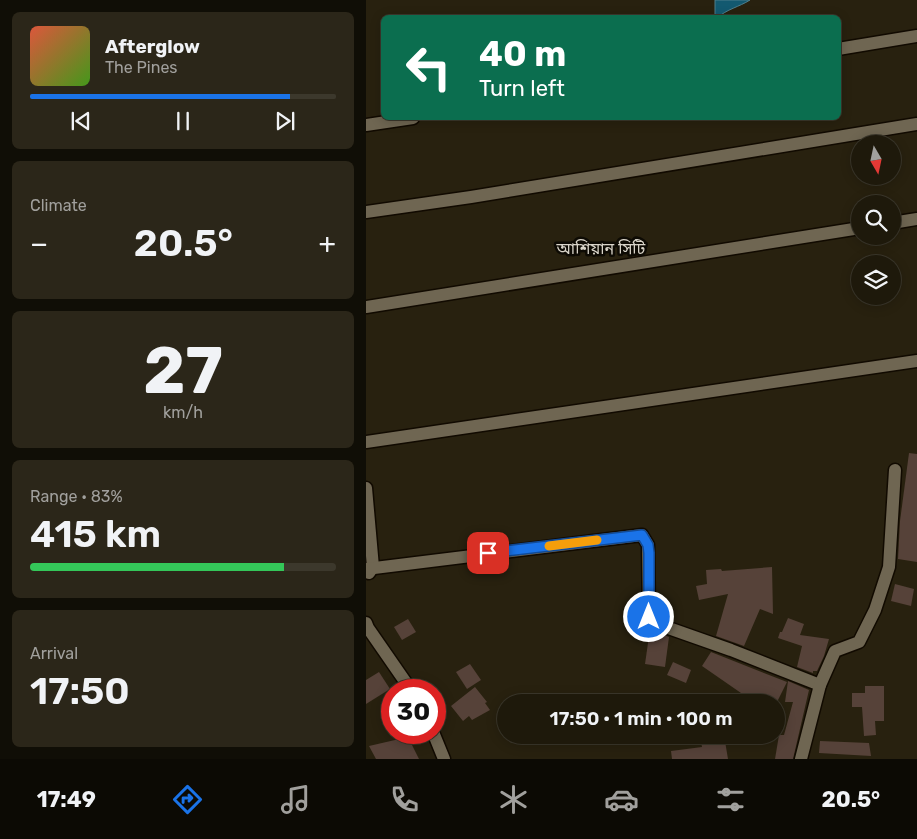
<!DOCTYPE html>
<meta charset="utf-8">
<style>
:root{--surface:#1e190b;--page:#2b2619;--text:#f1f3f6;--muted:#a1a09d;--line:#3c382c;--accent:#1a73e8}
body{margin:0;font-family:Rubik,"Noto Sans Bengali",sans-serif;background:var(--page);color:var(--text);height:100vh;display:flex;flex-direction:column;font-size:19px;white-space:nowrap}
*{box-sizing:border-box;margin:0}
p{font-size:16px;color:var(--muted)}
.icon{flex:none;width:28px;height:28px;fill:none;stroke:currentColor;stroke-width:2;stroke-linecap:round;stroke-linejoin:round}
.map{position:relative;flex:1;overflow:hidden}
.details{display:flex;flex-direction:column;gap:12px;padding:12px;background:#100e06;width:366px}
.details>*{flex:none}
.guide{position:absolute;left:15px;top:15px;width:460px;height:105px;border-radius:8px;box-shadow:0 2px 12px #0003,0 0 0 1px var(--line);background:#0b6e4f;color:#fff;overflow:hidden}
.needle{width:32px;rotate:171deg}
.controls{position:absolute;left:485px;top:135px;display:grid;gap:10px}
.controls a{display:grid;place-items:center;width:50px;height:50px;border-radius:50%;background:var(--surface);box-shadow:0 2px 12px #0003,0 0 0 1px var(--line);font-size:25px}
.speed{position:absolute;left:15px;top:679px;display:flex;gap:10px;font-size:25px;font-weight:700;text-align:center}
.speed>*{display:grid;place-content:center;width:65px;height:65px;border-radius:50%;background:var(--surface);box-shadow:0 2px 12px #0003,0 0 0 1px var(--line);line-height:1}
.speed .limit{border:8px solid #d22;background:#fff;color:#111}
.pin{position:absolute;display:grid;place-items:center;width:42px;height:42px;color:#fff;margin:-21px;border-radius:10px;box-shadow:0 2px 8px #0006}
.me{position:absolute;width:55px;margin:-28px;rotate:0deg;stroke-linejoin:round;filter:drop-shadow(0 0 4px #0008)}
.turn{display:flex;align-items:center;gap:18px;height:105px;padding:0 15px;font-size:22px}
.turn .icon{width:65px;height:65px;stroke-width:2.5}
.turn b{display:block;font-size:35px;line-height:42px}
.big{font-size:38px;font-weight:600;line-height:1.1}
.details .tile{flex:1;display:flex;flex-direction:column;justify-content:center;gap:8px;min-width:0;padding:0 18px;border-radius:8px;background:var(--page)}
.details .dial{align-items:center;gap:0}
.dial b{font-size:65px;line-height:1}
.song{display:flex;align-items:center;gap:15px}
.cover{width:60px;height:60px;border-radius:8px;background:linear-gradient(135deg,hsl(10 70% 55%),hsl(100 70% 35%))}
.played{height:5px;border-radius:2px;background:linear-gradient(90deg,var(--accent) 85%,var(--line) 85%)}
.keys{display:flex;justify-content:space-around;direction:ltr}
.heat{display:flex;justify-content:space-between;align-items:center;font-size:28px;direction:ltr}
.charge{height:8px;border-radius:4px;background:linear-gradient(90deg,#34c759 83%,var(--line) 0)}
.trip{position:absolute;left:131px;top:694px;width:288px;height:50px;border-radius:25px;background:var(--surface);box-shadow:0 2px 12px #0003,0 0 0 1px var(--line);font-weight:600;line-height:50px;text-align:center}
.tab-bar{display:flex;height:80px;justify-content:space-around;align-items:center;background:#0c0a04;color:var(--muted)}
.tab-bar .icon{width:35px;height:35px}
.tab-bar .selected{color:var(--accent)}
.tab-bar b{font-size:22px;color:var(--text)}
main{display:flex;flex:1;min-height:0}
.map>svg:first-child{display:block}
.water{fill:#135970;stroke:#4f7e8b}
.building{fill:#564239}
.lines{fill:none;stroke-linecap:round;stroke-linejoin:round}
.minor-casing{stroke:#110a00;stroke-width:15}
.minor{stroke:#6f6652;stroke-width:12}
.route-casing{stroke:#114b97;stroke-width:12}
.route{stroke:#1a73e8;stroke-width:9}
.slow{stroke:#f59e0b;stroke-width:9}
.labels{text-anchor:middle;stroke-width:5;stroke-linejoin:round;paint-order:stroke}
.quarter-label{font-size:16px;fill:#dad5ca;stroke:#0e0b04}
</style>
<main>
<section class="details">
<div class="tile">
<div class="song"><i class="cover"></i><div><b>Afterglow</b><p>The Pines</p></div></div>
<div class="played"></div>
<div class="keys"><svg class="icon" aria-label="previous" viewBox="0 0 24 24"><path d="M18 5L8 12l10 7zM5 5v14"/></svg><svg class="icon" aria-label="pause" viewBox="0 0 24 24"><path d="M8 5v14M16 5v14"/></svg><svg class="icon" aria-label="next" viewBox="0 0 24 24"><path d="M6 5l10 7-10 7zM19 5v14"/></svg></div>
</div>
<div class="tile"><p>Climate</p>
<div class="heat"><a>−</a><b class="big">20.5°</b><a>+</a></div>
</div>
<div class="tile dial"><b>27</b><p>km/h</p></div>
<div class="tile"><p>Range · 83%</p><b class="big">415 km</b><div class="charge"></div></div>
<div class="tile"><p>Arrival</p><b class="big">17:50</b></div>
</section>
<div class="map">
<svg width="551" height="759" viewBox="0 0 551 759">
<rect width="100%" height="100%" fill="#28210f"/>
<!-- water -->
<path class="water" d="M349 0H384C373 7 361 9 351 18L349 17Z"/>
<!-- building -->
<g class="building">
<polygon points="543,453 551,454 551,562 532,559 534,521"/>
<polygon points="406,567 407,614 394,609 378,646 350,636 362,594 333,600 330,586 341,584 340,570 355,569 356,571"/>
<polygon points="529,584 548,589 545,606 525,601"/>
<polygon points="422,618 438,624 434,635 463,639 458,656 451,671 447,671 447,673 431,667 436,646 412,638 414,632 416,632"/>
<polygon points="42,619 50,632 36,640 28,627"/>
<polygon points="284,629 303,637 299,667 279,664"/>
<polygon points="345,652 421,682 411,702 372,702 375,693 336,666"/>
<polygon points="307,662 325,670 320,683 301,675"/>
<polygon points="104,664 115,680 101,689 90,672"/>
<polygon points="13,672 24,689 0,704 0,680"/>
<polygon points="422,681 443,690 427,759 409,759 413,735 418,735 427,702 419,702"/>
<polygon points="499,686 518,686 518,721 509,721 510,735 498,736 496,707 486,707 486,693 499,693"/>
<polygon points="109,687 121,702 119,703 124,710 106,720 103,716 97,721 85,706"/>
<polygon points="344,735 358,735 362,759 306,759 305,751 336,747 334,737"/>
<polygon points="42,737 53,759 10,759 3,746"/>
<polygon points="454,741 503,743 505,756 453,753"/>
</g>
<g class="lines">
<defs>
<g id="minor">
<polyline points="472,49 551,36"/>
<polyline points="0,125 47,118"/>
<polyline points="0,212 105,197 551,124"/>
<polyline points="526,223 551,219"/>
<polyline points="0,307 494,228"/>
<polyline points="0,442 551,361"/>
<polyline points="0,488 7,567 3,573"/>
<polyline points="0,569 276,535 282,545 283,617 288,622 294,625 365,650 454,685"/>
<polyline points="0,623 2,628 45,690"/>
<polyline points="67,732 78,759"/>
<polyline points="435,759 454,685 469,651 493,642 509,610 523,567 529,470"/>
</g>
</defs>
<!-- minor casing -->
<use href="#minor" class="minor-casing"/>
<!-- minor -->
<use href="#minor" class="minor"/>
</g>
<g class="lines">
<defs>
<polyline id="route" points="122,553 276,535 282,545 283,553 283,617"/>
</defs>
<!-- route casing -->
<use href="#route" class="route-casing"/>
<!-- route -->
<use href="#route" class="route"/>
<!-- slow -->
<polyline class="slow" points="183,546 231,540"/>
</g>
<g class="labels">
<!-- quarter labels -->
<g class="quarter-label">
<text x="235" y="254">আশিয়ান সিটি</text>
</g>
</g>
</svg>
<div class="controls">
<a><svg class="needle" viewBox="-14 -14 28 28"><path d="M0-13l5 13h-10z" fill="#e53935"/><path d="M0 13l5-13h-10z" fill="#a1a09d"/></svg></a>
<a><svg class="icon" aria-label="search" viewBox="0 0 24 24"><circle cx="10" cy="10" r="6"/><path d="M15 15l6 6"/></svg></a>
<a><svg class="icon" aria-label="layers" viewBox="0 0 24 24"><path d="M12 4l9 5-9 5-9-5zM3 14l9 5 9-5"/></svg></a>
</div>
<div class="speed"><div class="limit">30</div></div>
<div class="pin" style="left:122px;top:553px;background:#d93025"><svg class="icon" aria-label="arrive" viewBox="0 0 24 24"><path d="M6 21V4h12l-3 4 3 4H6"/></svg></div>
<svg class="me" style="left:283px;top:617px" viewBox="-20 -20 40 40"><circle r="17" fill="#1a73e8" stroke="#fff" stroke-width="3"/><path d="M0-11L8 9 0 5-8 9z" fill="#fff"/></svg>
<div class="trip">17:50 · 1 min · 100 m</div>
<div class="guide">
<div class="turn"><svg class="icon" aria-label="left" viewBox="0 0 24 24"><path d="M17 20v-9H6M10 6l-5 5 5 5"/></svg><div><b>40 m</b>Turn left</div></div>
</div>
</div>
</main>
<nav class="tab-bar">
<b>17:49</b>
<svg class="icon selected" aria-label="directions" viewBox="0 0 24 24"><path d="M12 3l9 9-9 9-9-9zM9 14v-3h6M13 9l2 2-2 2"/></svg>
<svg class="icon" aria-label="music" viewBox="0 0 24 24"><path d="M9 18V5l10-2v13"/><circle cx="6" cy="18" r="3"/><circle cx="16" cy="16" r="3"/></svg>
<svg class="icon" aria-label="phone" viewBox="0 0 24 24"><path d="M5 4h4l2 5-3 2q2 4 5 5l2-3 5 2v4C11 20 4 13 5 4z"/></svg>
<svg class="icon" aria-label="climate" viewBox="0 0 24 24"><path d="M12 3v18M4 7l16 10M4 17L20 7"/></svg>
<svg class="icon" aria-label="car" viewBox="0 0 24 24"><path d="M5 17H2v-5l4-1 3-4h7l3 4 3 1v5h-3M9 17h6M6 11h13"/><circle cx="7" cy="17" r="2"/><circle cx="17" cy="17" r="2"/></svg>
<svg class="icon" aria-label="filters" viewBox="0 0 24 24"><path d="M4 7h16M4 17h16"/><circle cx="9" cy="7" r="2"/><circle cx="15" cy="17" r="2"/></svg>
<b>20.5°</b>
</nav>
